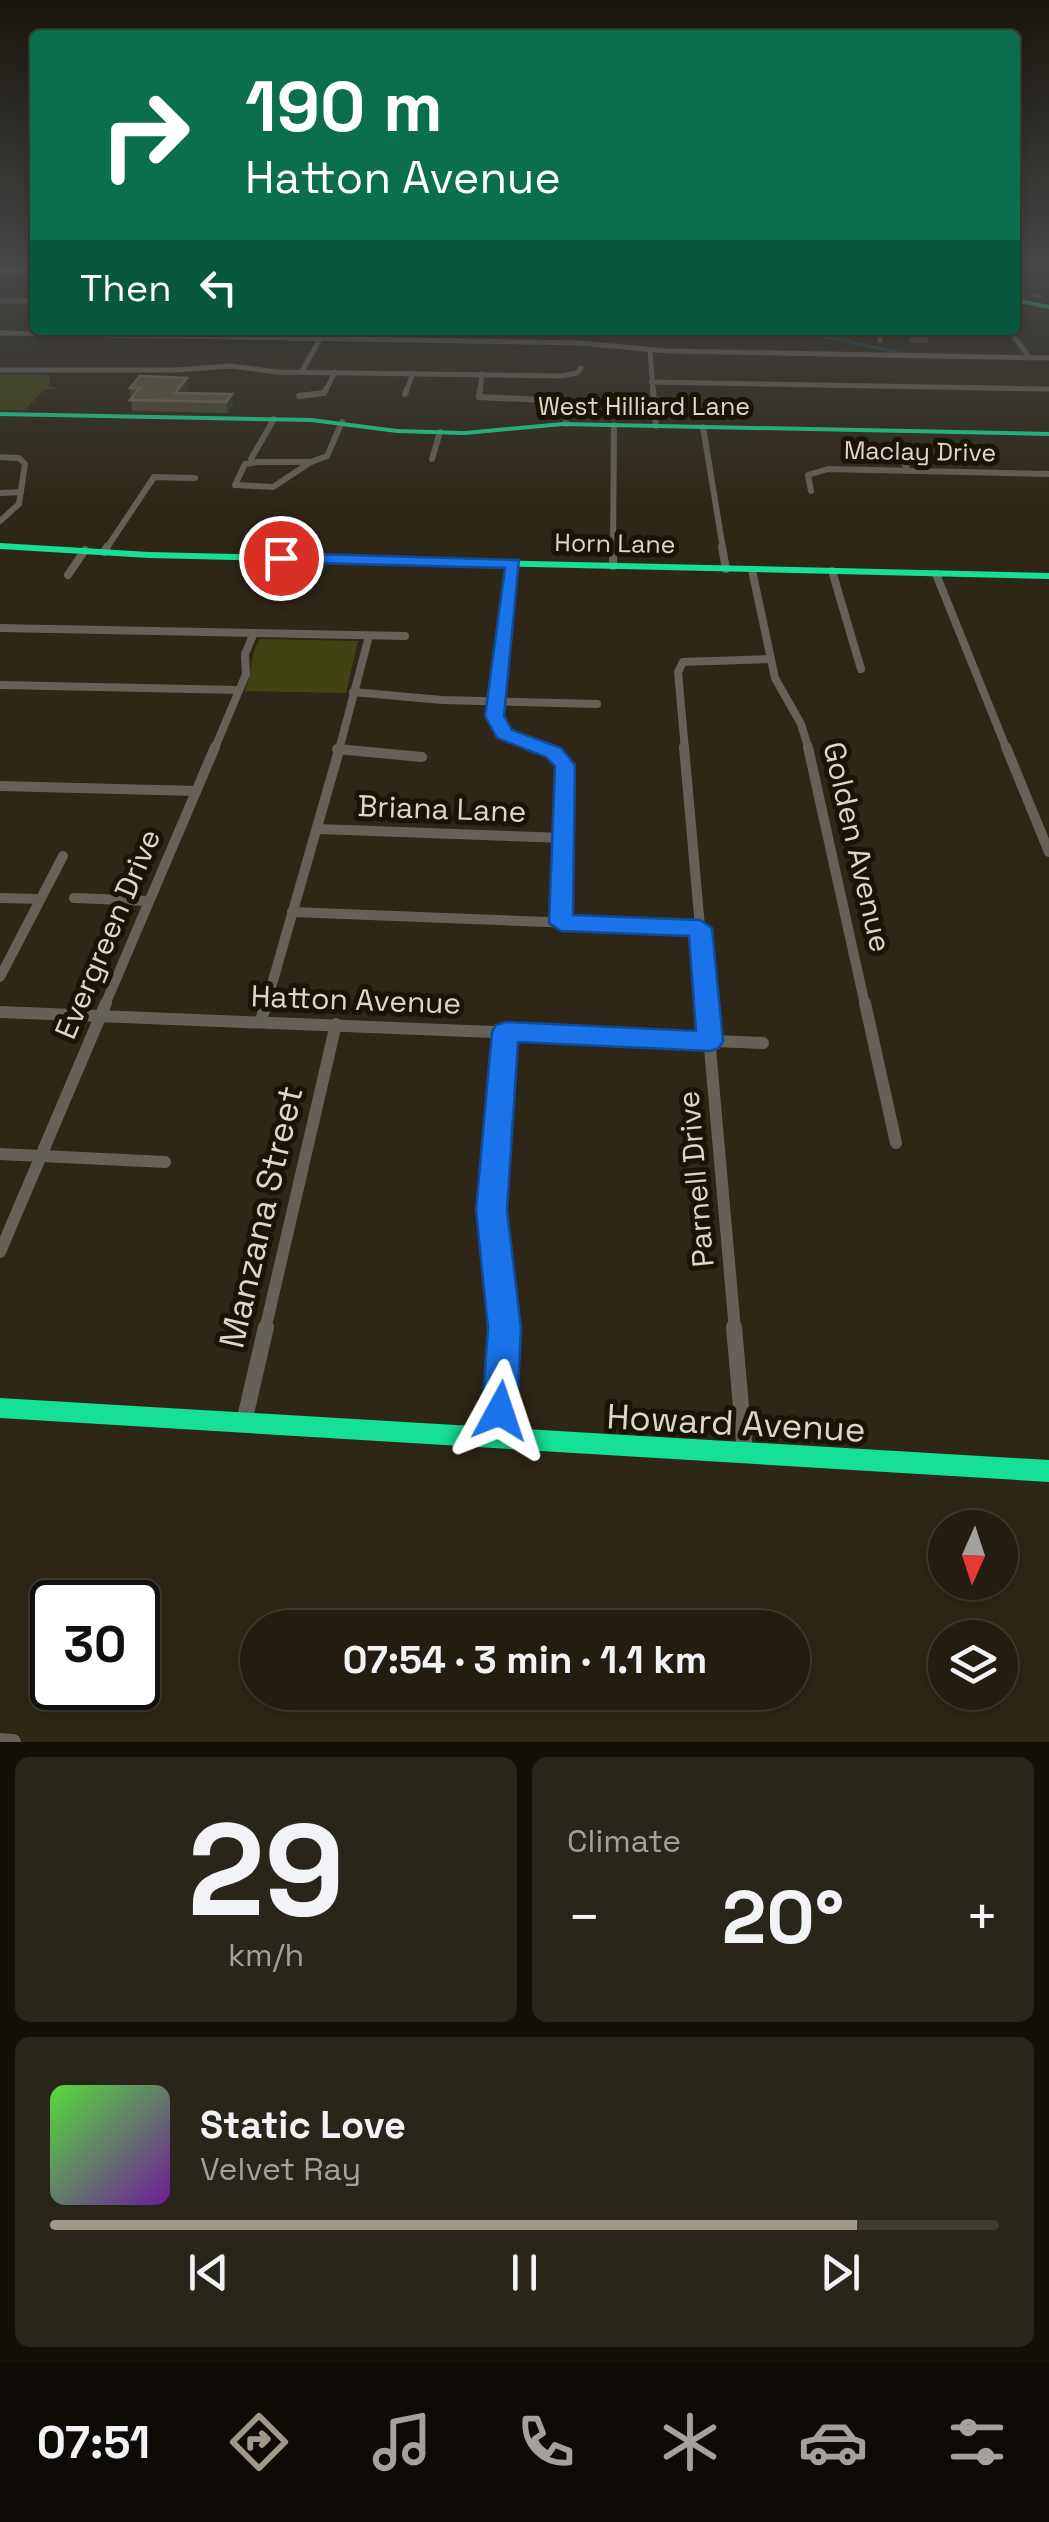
<!DOCTYPE html>
<meta charset="utf-8">
<style>
:root{--surface:#221c11;--page:#2a251a;--text:#f1f3f6;--muted:#a2a19f;--line:#3f3a31;--accent:#a09889}
body{margin:0;font-family:"Space Grotesk",sans-serif;background:var(--page);color:var(--text);height:100vh;display:flex;flex-direction:column;font-size:38px;white-space:nowrap}
*{box-sizing:border-box;margin:0}
p{font-size:32px;color:var(--muted)}
.icon{flex:none;width:55px;height:55px;fill:none;stroke:currentColor;stroke-width:2;stroke-linecap:round;stroke-linejoin:round}
.map{position:relative;height:1742px;overflow:hidden}
.side{display:flex;flex-direction:column;gap:15px;padding:15px;background:#130f09;flex:1}
.side>*{flex:none}
.guide{position:absolute;left:30px;top:30px;width:990px;height:305px;border-radius:10px;box-shadow:0 5px 15px #0003,0 0 0 2px var(--line);background:#0b6e4f;color:#fff;overflow:hidden}
.needle{width:65px;rotate:183deg}
.buttons{position:absolute;left:928px;top:1510px;display:grid;gap:20px}
.buttons a{display:grid;place-items:center;width:90px;height:90px;border-radius:50%;background:var(--surface);box-shadow:0 5px 15px #0003,0 0 0 2px var(--line);font-size:50px}
.speed{position:absolute;left:30px;top:1580px;display:flex;gap:20px;font-size:50px;font-weight:700;text-align:center}
.speed>*{display:grid;place-content:center;width:130px;height:130px;border-radius:50%;background:var(--surface);box-shadow:0 5px 15px #0003,0 0 0 2px var(--line);line-height:1}
.speed .limit{border:5px solid #111;border-radius:15px;background:#fff;color:#111}
.pin{position:absolute;display:grid;place-items:center;width:85px;height:85px;color:#fff;margin:-42px;border:5px solid #fff;border-radius:50%;box-shadow:0 2px 10px #0007}
.me{position:absolute;width:110px;margin:-55px;rotate:5deg;stroke-linejoin:round;filter:drop-shadow(0 0 8px #0008)}
.turn{display:flex;align-items:center;gap:35px;height:210px;padding:0 50px;font-size:45px}
.turn .icon{width:130px;height:130px;stroke-width:2.5}
.turn b{display:block;font-size:70px;line-height:85px}
.then{display:flex;align-items:center;height:95px;padding:0 50px;background:#0003;gap:20px;font-size:38px}
.big{font-size:75px;font-weight:600;line-height:1.1}
.side .tile{flex:1;display:flex;flex-direction:column;justify-content:center;gap:15px;min-width:0;padding:0 35px;border-radius:15px;background:var(--page)}
.side .dial{align-items:center;gap:0}
.dial b{font-size:130px;line-height:1}
.song{display:flex;align-items:center;gap:30px}
.cover{width:120px;height:120px;border-radius:15px;background:linear-gradient(135deg,hsl(110 70% 55%),hsl(280 70% 35%))}
.played{height:10px;border-radius:5px;background:linear-gradient(90deg,var(--accent) 85%,var(--line) 85%)}
.keys{display:flex;justify-content:space-around;direction:ltr}
.heat{display:flex;justify-content:space-between;align-items:center;font-size:55px;direction:ltr}
.side .tiles{flex:1;display:grid;gap:15px;grid-template-columns:1fr 1fr}
.tile:last-child{grid-column:span 2}
.trip{position:absolute;left:240px;top:1610px;width:570px;height:100px;border-radius:50px;background:var(--surface);box-shadow:0 5px 15px #0003,0 0 0 2px var(--line);font-weight:600;line-height:100px;text-align:center}
.tab-bar{display:flex;height:160px;justify-content:space-around;align-items:center;background:#0e0b07;color:var(--muted)}
.tab-bar .icon{width:70px;height:70px}
.tab-bar .current{color:var(--accent)}
.tab-bar b{font-size:45px;color:var(--text)}
.map>svg:first-child{display:block}
.green{fill:#414412}
.lines{fill:none;stroke-linecap:round;stroke-linejoin:round}
.stream{stroke:#19505a;stroke-width:2.5}
.street-far5{stroke:#656058;stroke-width:5}
.street-far4{stroke:#656058;stroke-width:6}
.street-far3{stroke:#656058;stroke-width:8}
.street-far2{stroke:#656058;stroke-width:10}
.street-far1{stroke:#656058;stroke-width:12}
.street{stroke:#656058;stroke-width:16}
.fast{fill:#16e098;fill-rule:evenodd}
.slow{fill:#ffcf43;fill-rule:evenodd}
.rail{stroke:#666258;stroke-width:2.5;stroke-dasharray:9 9;stroke-linecap:butt}
.wall{fill:#504834}
.shaded-wall{fill:#3c3422}
.building{fill:#5f5744;stroke:#736b58;stroke-width:2.5}
.route{fill:#1a73e8;stroke:#114b97;stroke-width:2.5}
.labels{text-anchor:middle;stroke-width:10;stroke-linejoin:round;paint-order:stroke}
.far-street-label{font-size:25px;fill:#ded6c6;stroke:#1a1408}
.street-label{font-size:30px;fill:#ded6c6;stroke:#1a1408}
.near-street-label{font-size:35px;fill:#ded6c6;stroke:#1a1408}
</style>
<div class="map">
<svg width="1049" height="1742" viewBox="0 0 1049 1742">
<rect width="100%" height="100%" fill="#2e2617"/>
<!-- green -->
<g class="green">
<polygon points="0,374 50,375 49,386 58,389 44,390 25,410 0,410"/>
<path d="M260 639 358 641 346 693 245 691C253 672 250 652 260 639Z"/>
</g>
<g class="lines">
<!-- stream -->
<g class="stream">
<polyline points="795,330 901,353"/>
<polyline points="588,331 643,330"/>
</g>
<!-- street-far5 -->
<g class="street-far5">
<polyline points="0,301 35,301"/>
<polyline points="880,330 880,340"/>
<polyline points="1009,330 1030,358"/>
<polyline points="0,333 580,343 667,351 1049,358"/>
<polyline points="650,350 653,392"/>
<polyline points="0,370 176,370 230,366 277,372 561,376 577,373 581,368"/>
<polyline points="302,371 320,339"/>
<polyline points="651,382 1049,389"/>
<polyline points="325,392 335,372"/>
<polyline points="406,392 413,373"/>
<polyline points="480,392 482,374"/>
</g>
<!-- street-far4 -->
<g class="street-far4">
<polyline points="480,389 479,397 565,401 566,424"/>
<polyline points="653,389 656,426"/>
<polyline points="405,394 407,389"/>
<polyline points="299,396 324,393 326,389"/>
<polyline points="703,427 723,549"/>
<polyline points="900,453 908,471"/>
<polyline points="0,457 19,458 25,464 19,504 0,521"/>
<polyline points="251,459 274,419"/>
<polyline points="432,459 440,432"/>
<polygon points="257,462 311,462 273,487 235,485 245,464"/>
<polyline points="311,462 327,456 342,422"/>
<polyline points="811,491 808,475 828,469 1049,474"/>
<polyline points="0,493 21,492"/>
<polyline points="106,549 154,477 195,478"/>
<polyline points="613,549 614,425"/>
</g>
<!-- street-far3 -->
<g class="street-far3">
<polyline points="722,547 726,569"/>
<polyline points="104,552 107,547"/>
<polyline points="513,563 494,716 504,734 547,750"/>
<polyline points="613,566 613,547"/>
<polyline points="752,570 775,678 801,724 809,750"/>
<polyline points="832,571 861,669"/>
<polyline points="936,574 1007,750"/>
<polyline points="68,575 85,550"/>
<polyline points="0,628 405,636"/>
<polyline points="0,685 239,690"/>
<polyline points="353,692 442,700 597,704"/>
<polyline points="337,749 347,750"/>
<polyline points="214,750 246,674 245,654 254,633"/>
<polyline points="339,750 369,636"/>
<polyline points="685,750 678,672 683,662 771,659"/>
</g>
<!-- street-far2 -->
<g class="street-far2">
<polyline points="540,747 553,752 565,765 561,923"/>
<polyline points="684,747 707,1005"/>
<polyline points="808,747 865,1005"/>
<polyline points="1006,747 1049,852"/>
<polyline points="337,749 422,757"/>
<polyline points="0,786 196,791"/>
<polyline points="318,829 564,838"/>
<polyline points="0,898 40,899"/>
<polyline points="74,898 149,901"/>
<polyline points="292,912 700,928"/>
<polyline points="0,977 63,856"/>
<polyline points="105,1005 215,747"/>
<polyline points="266,1005 340,747"/>
</g>
<!-- street-far1 -->
<g class="street-far1">
<polyline points="706,1003 735,1330"/>
<polyline points="865,1003 896,1143"/>
<polyline points="0,1012 763,1043"/>
<polyline points="261,1021 266,1003"/>
<polyline points="0,1154 165,1162"/>
<polyline points="0,1252 106,1003"/>
<polyline points="265,1330 336,1024"/>
<polyline points="505,1330 492,1210 505,1032"/>
</g>
<!-- street -->
<g class="street">
<polyline points="734,1327 745,1452"/>
<polyline points="244,1422 266,1327"/>
<polyline points="497,1439 505,1327"/>
<polyline points="0,1741 13,1742"/>
</g>
<!-- fast -->
<g class="fast">
<polygon points="1015,298 1049,305 1049,309 1015,302"/>
<polygon points="0,412 311,418 397,429 465,431 563,422 1049,432 1049,436 563,426 465,435 397,433 311,422 0,416"/>
<polygon points="0,543 149,552 1049,573 1049,579 149,558 0,549"/>
<polygon points="0,1398 1049,1460 1049,1482 0,1418"/>
</g>
<!-- slow -->
<rect class="slow" x="0" y="269" width="35" height="4"/>
<!-- rail -->
<polyline class="rail" points="1015,291 1049,299"/>
</g>
<!-- wall -->
<g class="wall">
<polygon points="907,330 927,330 929,334 928,343 911,343 906,333"/>
<polygon points="130,388 189,388 185,393 233,404 228,413 132,411"/>
</g>
<!-- shaded-wall -->
<g class="shaded-wall">
<polygon points="187,378 189,388 177,403 175,393"/>
<polygon points="232,394 233,404 228,413 226,402"/>
</g>
<!-- building -->
<g class="building">
<polygon points="911,330 927,330 929,334 913,333"/>
<polygon points="140,376 187,378 175,393 232,394 226,402 130,400 140,388 130,388"/>
</g>
<!-- sky -->
<linearGradient id="sky" x2="0" y2="1"><stop stop-color="#19150d"/><stop offset="0.52" stop-color="#464747"/><stop offset="1" stop-color="#464747" stop-opacity="0"/></linearGradient>
<rect width="1049" height="510" fill="url(#sky)"/>
<!-- route -->
<polygon class="route" points="281,553 519,560 504,716 512,730 561,748 575,765 573,915 700,920 712,928 723,1041 719,1048 710,1051 518,1042 507,1210 521,1328 517,1411 512,1423 500,1427 487,1423 482,1411 488,1328 476,1210 492,1032 496,1025 506,1022 696,1031 689,936 561,931 549,923 555,766 546,757 497,738 485,716 505,568 276,562 273,558"/>
<g class="labels">
<!-- far-street labels -->
<g class="far-street-label">
<text x="644" y="415">West Hilliard Lane</text>
<text transform="translate(920 451) rotate(1)" y="9">Maclay Drive</text>
<text transform="translate(615 543) rotate(1)" y="9">Horn Lane</text>
</g>
<!-- street labels -->
<g class="street-label">
<text transform="translate(442 809) rotate(2)" y="10">Briana Lane</text>
<text transform="translate(857 847) rotate(77)" y="10">Golden Avenue</text>
<text transform="translate(108 934) rotate(-67)" y="10">Evergreen Drive</text>
<text transform="translate(356 1000) rotate(2)" y="10">Hatton Avenue</text>
<text transform="translate(696 1179) rotate(-95)" y="10">Parnell Drive</text>
</g>
<!-- near-street labels -->
<g class="near-street-label">
<text transform="translate(261 1217) rotate(-77)" y="12">Manzana Street</text>
<text transform="translate(736 1423) rotate(3)" y="12">Howard Avenue</text>
</g>
</g>
</svg>
<div class="buttons">
<a><svg class="needle" viewBox="-14 -14 28 28"><path d="M0-13l5 13h-10z" fill="#e53935"/><path d="M0 13l5-13h-10z" fill="#a2a19f"/></svg></a>
<a><svg class="icon" aria-label="layers" viewBox="0 0 24 24"><path d="M12 4l9 5-9 5-9-5zM3 14l9 5 9-5"/></svg></a>
</div>
<div class="speed"><div class="limit">30</div></div>
<div class="pin" style="left:281px;top:558px;background:#d93025"><svg class="icon" aria-label="arrive" viewBox="0 0 24 24"><path d="M6 21V4h12l-3 4 3 4H6"/></svg></div>
<svg class="me" style="left:500px;top:1411px" viewBox="-20 -20 40 40"><path d="M0-17L14 15 0 8-14 15z" fill="#1a73e8" stroke="#fff" stroke-width="4"/></svg>
<div class="trip">07:54 · 3 min · 1.1 km</div>
<div class="guide">
<div class="turn"><svg class="icon" aria-label="right" viewBox="0 0 24 24"><path d="M7 20v-9h11M14 6l5 5-5 5"/></svg><div><b>190 m</b>Hatton Avenue</div></div>
<div class="then">Then<svg class="icon" aria-label="left" viewBox="0 0 24 24"><path d="M17 20v-9H6M10 6l-5 5 5 5"/></svg></div>
</div>
</div>
<section class="side">
<div class="tiles">
<div class="tile dial"><b>29</b><p>km/h</p></div>
<div class="tile"><p>Climate</p>
<div class="heat"><a>−</a><b class="big">20°</b><a>+</a></div>
</div>
<div class="tile">
<div class="song"><i class="cover"></i><div><b>Static Love</b><p>Velvet Ray</p></div></div>
<div class="played"></div>
<div class="keys"><svg class="icon" aria-label="previous" viewBox="0 0 24 24"><path d="M18 5L8 12l10 7zM5 5v14"/></svg><svg class="icon" aria-label="pause" viewBox="0 0 24 24"><path d="M8 5v14M16 5v14"/></svg><svg class="icon" aria-label="next" viewBox="0 0 24 24"><path d="M6 5l10 7-10 7zM19 5v14"/></svg></div>
</div>
</div>
</section>
<nav class="tab-bar">
<b>07:51</b>
<svg class="icon current" aria-label="directions" viewBox="0 0 24 24"><path d="M12 3l9 9-9 9-9-9zM9 14v-3h6M13 9l2 2-2 2"/></svg>
<svg class="icon" aria-label="music" viewBox="0 0 24 24"><path d="M9 18V5l10-2v13"/><circle cx="6" cy="18" r="3"/><circle cx="16" cy="16" r="3"/></svg>
<svg class="icon" aria-label="phone" viewBox="0 0 24 24"><path d="M5 4h4l2 5-3 2q2 4 5 5l2-3 5 2v4C11 20 4 13 5 4z"/></svg>
<svg class="icon" aria-label="climate" viewBox="0 0 24 24"><path d="M12 3v18M4 7l16 10M4 17L20 7"/></svg>
<svg class="icon" aria-label="car" viewBox="0 0 24 24"><path d="M5 17H2v-5l4-1 3-4h7l3 4 3 1v5h-3M9 17h6M6 11h13"/><circle cx="7" cy="17" r="2"/><circle cx="17" cy="17" r="2"/></svg>
<svg class="icon" aria-label="filters" viewBox="0 0 24 24"><path d="M4 7h16M4 17h16"/><circle cx="9" cy="7" r="2"/><circle cx="15" cy="17" r="2"/></svg>
</nav>
